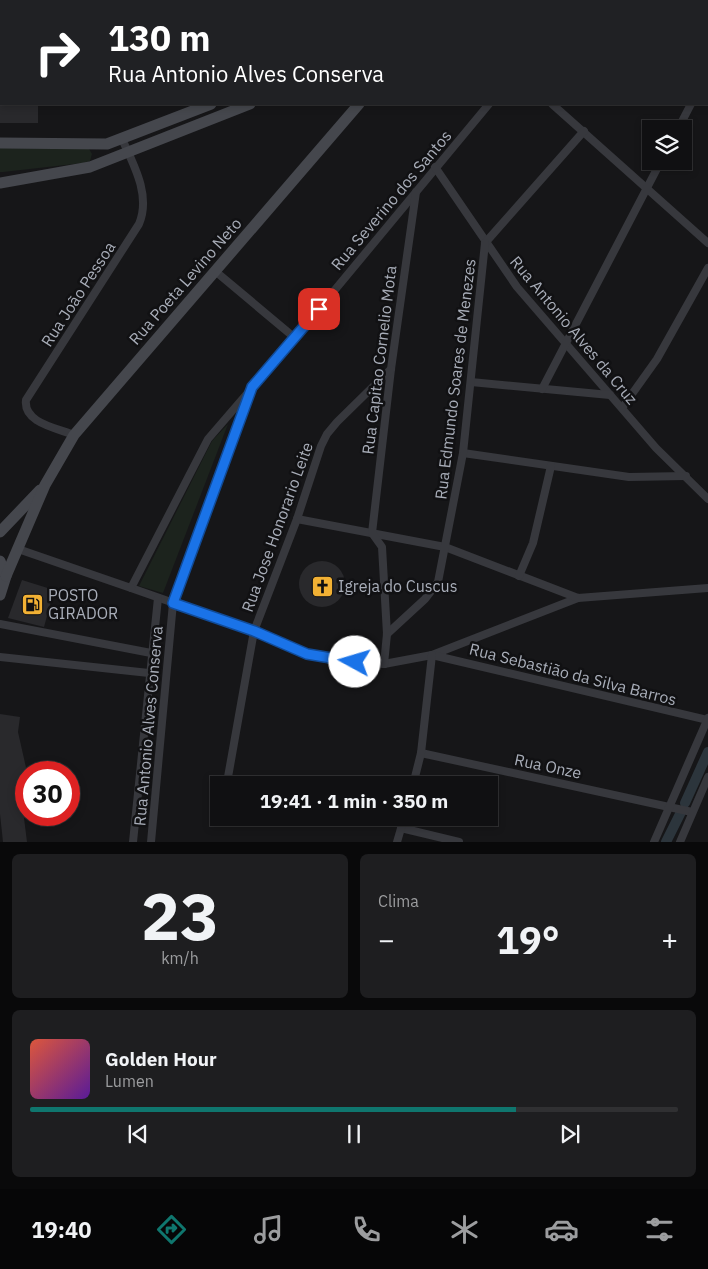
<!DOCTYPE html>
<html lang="pt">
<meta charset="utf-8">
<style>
:root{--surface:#101012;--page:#1e1e20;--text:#f1f3f6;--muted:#9c9d9f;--line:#303032;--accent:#0f766e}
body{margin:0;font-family:"IBM Plex Sans",sans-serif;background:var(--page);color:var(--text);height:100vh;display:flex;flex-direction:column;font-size:19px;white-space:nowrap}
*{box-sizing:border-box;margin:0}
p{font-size:16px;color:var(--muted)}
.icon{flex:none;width:28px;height:28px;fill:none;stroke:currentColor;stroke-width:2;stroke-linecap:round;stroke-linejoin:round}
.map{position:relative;height:842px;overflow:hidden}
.side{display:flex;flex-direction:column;gap:12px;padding:12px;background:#09090a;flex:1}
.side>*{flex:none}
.banner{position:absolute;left:0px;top:0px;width:709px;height:105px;box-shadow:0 2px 8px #0003,0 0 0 1px var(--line);background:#202124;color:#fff;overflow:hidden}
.buttons{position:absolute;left:642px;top:120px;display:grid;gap:10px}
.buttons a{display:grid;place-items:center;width:50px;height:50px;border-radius:0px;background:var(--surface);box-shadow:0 2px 8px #0003,0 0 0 1px var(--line);font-size:25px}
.speed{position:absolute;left:15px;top:761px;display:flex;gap:10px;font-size:25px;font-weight:700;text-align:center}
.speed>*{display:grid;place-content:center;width:65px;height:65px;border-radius:50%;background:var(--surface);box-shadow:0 2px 8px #0003,0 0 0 1px var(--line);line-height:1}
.speed .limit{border:8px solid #d22;background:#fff;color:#111}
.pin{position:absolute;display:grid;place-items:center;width:42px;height:42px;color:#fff;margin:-21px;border-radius:10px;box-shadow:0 2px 8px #0006}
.me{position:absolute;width:55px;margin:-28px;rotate:276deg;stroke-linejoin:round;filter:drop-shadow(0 0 4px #0008)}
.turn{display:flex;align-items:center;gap:18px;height:105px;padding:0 25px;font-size:22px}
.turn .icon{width:65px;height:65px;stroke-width:2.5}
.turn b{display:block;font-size:35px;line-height:42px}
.big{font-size:38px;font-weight:700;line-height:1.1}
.side .card{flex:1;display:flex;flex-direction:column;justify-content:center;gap:8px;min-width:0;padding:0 18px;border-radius:8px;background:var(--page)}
.side .dial{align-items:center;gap:0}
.dial b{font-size:65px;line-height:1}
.song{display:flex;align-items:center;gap:15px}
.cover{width:60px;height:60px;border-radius:8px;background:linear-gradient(135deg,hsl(10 70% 55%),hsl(270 70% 35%))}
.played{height:5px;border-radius:2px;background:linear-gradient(90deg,var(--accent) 75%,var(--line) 75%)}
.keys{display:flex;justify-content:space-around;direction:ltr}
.heat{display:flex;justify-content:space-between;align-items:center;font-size:28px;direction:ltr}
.side .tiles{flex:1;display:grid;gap:12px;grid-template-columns:1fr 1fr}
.card:last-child{grid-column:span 2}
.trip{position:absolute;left:210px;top:776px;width:288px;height:50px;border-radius:0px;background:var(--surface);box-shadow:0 2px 8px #0003,0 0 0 1px var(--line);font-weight:700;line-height:50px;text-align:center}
.tabs{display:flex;height:80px;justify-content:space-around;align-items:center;background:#060607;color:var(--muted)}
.tabs .icon{width:35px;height:35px}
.tabs .active{color:var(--accent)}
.tabs b{font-size:22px;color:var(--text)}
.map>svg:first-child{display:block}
.green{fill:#1c231d}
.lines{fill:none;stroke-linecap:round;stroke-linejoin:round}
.canal{stroke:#2c353c;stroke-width:10}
.building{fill:#29292c}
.street{stroke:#37383d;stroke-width:8}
.secondary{stroke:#45474d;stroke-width:11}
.route-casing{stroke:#114b97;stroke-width:12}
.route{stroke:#1a73e8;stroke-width:9}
.labels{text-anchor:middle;stroke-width:5;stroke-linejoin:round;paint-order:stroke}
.street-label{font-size:16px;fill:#a8adb8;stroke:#111113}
.poi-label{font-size:16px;fill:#a8adb8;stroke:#111113;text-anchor:start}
</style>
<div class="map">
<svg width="708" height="842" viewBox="0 0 708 842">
<rect width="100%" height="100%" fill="#161618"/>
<!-- green -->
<g class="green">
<polygon points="0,148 89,149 92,154 90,161 83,163 3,172 0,172"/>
<polygon points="228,424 163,593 139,586 212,441"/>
</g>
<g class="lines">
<!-- canal -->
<g class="canal">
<polyline points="685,803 708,752"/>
<polyline points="666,842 681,812"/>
</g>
</g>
<!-- building -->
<g class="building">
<rect x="0" y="104" width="38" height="19"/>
<circle cx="322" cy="584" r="23"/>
<polygon points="22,580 54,590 44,627 8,618"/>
<polygon points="0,714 20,717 18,732 27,772 26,801 22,802 27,842 3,842 0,814"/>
</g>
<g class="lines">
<!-- street -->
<g class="street">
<polyline points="708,74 708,73"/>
<polyline points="489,104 295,338 208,439 131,588 254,631 307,654 340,661 384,664 432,655 578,598"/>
<polyline points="552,104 708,243"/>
<polyline points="678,129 691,104"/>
<polyline points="435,167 517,287 656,448 708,499"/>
<polyline points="485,243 584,131"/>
<polyline points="215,271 295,338"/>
<polyline points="471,382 610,395"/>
<polyline points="542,389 661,161"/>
<polyline points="622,408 657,359 708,268"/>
<path d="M74 435C57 428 23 423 26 400L139 224C151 196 134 165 122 139"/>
<polyline points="463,453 629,477 686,476"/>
<polyline points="297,519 445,547 578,598 708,588"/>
<polyline points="18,549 131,588"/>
<polyline points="519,576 533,543 551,466"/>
<polyline points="0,624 151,653"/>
<polyline points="387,634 425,599 438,582 463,453 485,243"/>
<polyline points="432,655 708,720"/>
<polyline points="0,657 149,673"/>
<polyline points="384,664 387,634 382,547 372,533 391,369 416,192"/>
<polyline points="421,753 692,812"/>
<polyline points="228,777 254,631 297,519 321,446 327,434 337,422 391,369"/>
<polyline points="413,785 421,753 432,655"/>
<polyline points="401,828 459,842"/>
<polyline points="133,842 158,598"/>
<polyline points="151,842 173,603 251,391"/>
<polyline points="397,842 404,818"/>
<polyline points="654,842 708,718"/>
<polyline points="680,842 708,777"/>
</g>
<!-- secondary -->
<g class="secondary">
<polyline points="433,1 434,0"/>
<polyline points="452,1 453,0"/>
<polyline points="0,143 107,144 211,104"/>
<polyline points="0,183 90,167 250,104"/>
<polyline points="0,532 40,490"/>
<polyline points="0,561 6,576 0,595"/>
<polyline points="6,576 45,485 74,435 359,104"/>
</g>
</g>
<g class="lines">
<defs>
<polyline id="route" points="319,309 252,387 173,603 254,631 307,654 355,662"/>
</defs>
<!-- route casing -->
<use href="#route" class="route-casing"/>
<!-- route -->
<use href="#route" class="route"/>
</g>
<!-- icons -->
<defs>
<symbol id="church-square" viewBox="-11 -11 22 22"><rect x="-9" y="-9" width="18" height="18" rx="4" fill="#f2b134" stroke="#111113"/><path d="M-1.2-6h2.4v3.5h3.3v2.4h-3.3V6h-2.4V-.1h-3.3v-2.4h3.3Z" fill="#111"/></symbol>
<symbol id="fuel-square" viewBox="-11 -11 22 22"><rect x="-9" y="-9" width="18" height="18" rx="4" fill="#f2b134" stroke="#111113"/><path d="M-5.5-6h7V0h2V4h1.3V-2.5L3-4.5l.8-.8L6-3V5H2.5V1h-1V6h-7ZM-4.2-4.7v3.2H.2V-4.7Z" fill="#111"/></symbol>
</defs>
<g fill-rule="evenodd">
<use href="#church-square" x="310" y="574" width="25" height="25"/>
<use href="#fuel-square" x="20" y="592" width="25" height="25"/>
</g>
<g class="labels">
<!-- street labels -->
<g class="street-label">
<text transform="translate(391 200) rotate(-50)" y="6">Rua Severino dos Santos</text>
<text transform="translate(185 281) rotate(-49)" y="6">Rua Poeta Levino Neto</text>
<text transform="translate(78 294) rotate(-57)" y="6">Rua João Pessoa</text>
<text transform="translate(574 330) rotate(50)" y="6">Rua Antonio Alves da Cruz</text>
<text transform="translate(379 360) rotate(-83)" y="6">Rua Capitao Cornelio Mota</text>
<text transform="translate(455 379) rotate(-83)" y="6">Rua Edmundo Soares de Menezes</text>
<text transform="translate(277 527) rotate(-70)" y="6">Rua Jose Honorario Leite</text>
<text transform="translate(573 674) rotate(14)" y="6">Rua Sebastião da Silva Barros</text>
<text transform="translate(148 726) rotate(-85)" y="6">Rua Antonio Alves Conserva</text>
<text transform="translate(548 766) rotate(12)" y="6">Rua Onze</text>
</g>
<!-- poi labels -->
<g class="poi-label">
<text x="338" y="592">Igreja do Cuscus</text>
<text x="48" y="601">POSTO<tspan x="48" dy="18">GIRADOR</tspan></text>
</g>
</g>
</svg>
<div class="buttons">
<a><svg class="icon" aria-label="layers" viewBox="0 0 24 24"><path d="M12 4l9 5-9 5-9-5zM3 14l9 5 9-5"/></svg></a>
</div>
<div class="speed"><div class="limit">30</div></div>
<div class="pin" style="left:319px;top:309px;background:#d93025"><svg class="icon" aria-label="arrive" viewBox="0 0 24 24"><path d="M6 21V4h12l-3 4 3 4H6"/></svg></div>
<svg class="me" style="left:355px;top:662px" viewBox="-20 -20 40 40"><circle r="19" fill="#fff"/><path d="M0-13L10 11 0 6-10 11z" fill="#1a73e8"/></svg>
<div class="trip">19:41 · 1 min · 350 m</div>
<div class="banner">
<div class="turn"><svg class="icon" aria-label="right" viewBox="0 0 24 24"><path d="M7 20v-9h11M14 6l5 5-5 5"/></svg><div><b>130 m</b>Rua Antonio Alves Conserva</div></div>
</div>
</div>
<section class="side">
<div class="tiles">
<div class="card dial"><b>23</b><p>km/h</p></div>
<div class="card"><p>Clima</p>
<div class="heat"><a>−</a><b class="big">19°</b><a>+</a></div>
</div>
<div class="card">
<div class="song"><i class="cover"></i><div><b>Golden Hour</b><p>Lumen</p></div></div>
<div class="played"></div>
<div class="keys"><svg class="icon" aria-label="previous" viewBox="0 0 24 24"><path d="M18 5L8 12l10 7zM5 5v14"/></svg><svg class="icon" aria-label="pause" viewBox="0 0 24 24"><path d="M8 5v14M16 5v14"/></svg><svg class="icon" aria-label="next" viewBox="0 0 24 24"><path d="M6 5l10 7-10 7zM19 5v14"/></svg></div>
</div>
</div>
</section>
<nav class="tabs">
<b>19:40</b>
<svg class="icon active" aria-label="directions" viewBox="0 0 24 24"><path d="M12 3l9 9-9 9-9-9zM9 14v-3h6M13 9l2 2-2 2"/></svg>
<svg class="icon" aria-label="music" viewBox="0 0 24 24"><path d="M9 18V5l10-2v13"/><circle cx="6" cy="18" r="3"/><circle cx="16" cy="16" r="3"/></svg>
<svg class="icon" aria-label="phone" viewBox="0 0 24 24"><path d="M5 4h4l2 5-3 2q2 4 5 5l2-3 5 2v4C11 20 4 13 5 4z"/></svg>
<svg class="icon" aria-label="climate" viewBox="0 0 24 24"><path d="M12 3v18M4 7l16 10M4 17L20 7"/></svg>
<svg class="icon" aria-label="car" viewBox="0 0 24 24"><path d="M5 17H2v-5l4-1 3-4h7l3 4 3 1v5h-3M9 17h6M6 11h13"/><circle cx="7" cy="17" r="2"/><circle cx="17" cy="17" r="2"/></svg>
<svg class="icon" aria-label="filters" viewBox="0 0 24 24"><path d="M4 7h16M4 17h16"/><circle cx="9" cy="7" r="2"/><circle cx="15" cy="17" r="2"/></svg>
</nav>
